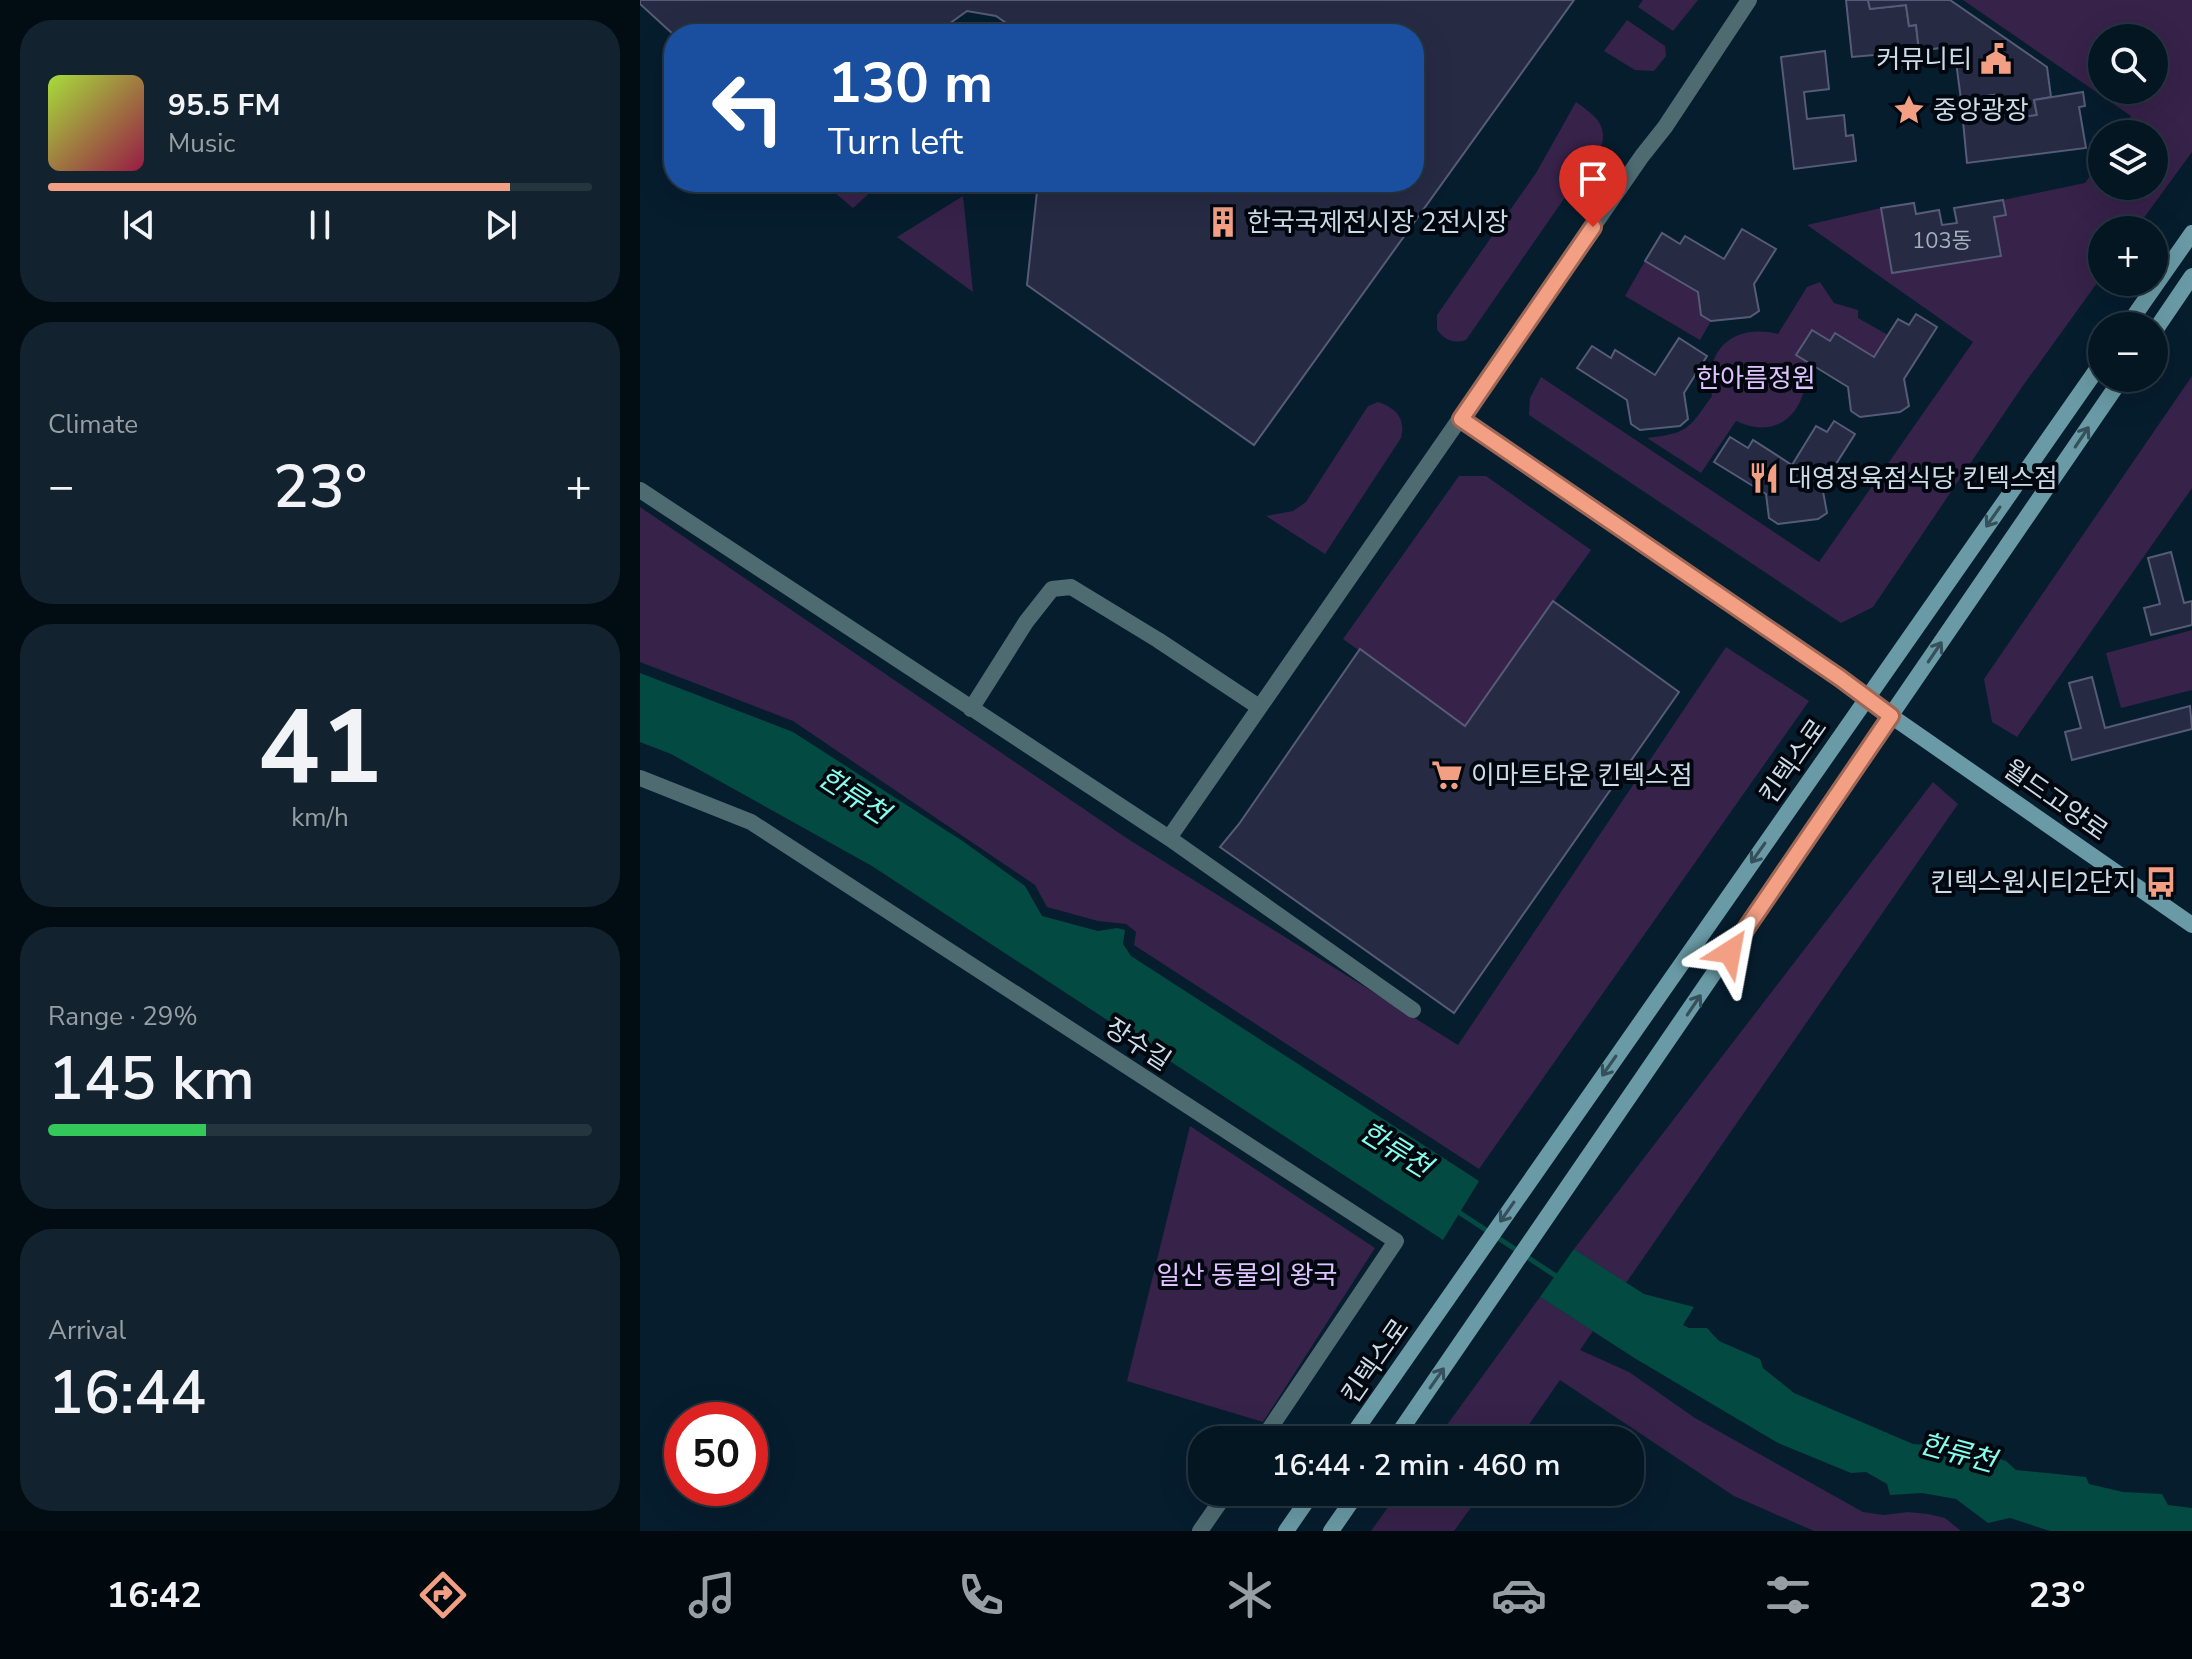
<!DOCTYPE html>
<meta charset="utf-8">
<style>
:root{--surface:#041622;--page:#12232f;--text:#f1f3f6;--muted:#979fa5;--line:#253540;--accent:#f39f83}
body{margin:0;font-family:"Nunito Sans","Noto Sans KR",sans-serif;background:var(--page);color:var(--text);height:100vh;display:flex;flex-direction:column;font-size:30px;white-space:nowrap}
*{box-sizing:border-box;margin:0}
p{font-size:26px;color:var(--muted)}
.icon{flex:none;width:44px;height:44px;fill:none;stroke:currentColor;stroke-width:2;stroke-linecap:round;stroke-linejoin:round}
.map{position:relative;flex:1;overflow:hidden}
.details{display:flex;flex-direction:column;gap:20px;padding:20px;background:#020c13;width:640px}
.details>*{flex:none}
.hud{position:absolute;left:24px;top:24px;width:760px;height:168px;border-radius:32px;box-shadow:0 8px 32px #0002,0 0 0 2px var(--line);background:#1a4fa0;color:#fff;overflow:hidden}
.fabs{position:absolute;left:1448px;top:24px;display:grid;gap:16px}
.fabs a{display:grid;place-items:center;width:80px;height:80px;border-radius:50%;background:var(--surface);box-shadow:0 8px 32px #0002,0 0 0 2px var(--line);font-size:40px}
.speed{position:absolute;left:24px;top:1402px;display:flex;gap:16px;font-size:40px;font-weight:700;text-align:center}
.speed>*{display:grid;place-content:center;width:104px;height:104px;border-radius:50%;background:var(--surface);box-shadow:0 8px 32px #0002,0 0 0 2px var(--line);line-height:1}
.speed .limit{border:12px solid #d22;background:#fff;color:#111}
.pin{position:absolute;display:grid;place-items:center;width:68px;height:68px;color:#fff;margin:-82px -34px;border-radius:50% 50% 50% 0;rotate:-45deg;box-shadow:0 0 8px #0007}
.pin .icon{rotate:45deg}
.me{position:absolute;width:88px;margin:-44px;rotate:34deg;stroke-linejoin:round;filter:drop-shadow(0 0 6px #0008)}
.turn{display:flex;align-items:center;gap:28px;height:168px;padding:0 32px;font-size:36px}
.turn .icon{width:104px;height:104px;stroke-width:2.5}
.turn b{display:block;font-size:56px;line-height:68px}
.big{font-size:60px;font-weight:600;line-height:1.1}
.details .widget{flex:1;display:flex;flex-direction:column;justify-content:center;gap:12px;min-width:0;padding:0 28px;border-radius:32px;background:var(--page)}
.details .dial{align-items:center;gap:0}
.dial b{font-size:104px;line-height:1}
.song{display:flex;align-items:center;gap:24px}
.cover{width:96px;height:96px;border-radius:12px;background:linear-gradient(135deg,hsl(80 70% 55%),hsl(340 70% 35%))}
.played{height:8px;border-radius:4px;background:linear-gradient(90deg,var(--accent) 85%,var(--line) 85%)}
.keys{display:flex;justify-content:space-around;direction:ltr}
.heat{display:flex;justify-content:space-between;align-items:center;font-size:44px;direction:ltr}
.charge{height:12px;border-radius:6px;background:linear-gradient(90deg,#34c759 29%,var(--line) 0)}
.trip{position:absolute;left:548px;top:1426px;width:456px;height:80px;border-radius:32px;background:var(--surface);box-shadow:0 8px 32px #0002,0 0 0 2px var(--line);font-weight:600;line-height:80px;text-align:center}
.menu{display:flex;height:128px;justify-content:space-around;align-items:center;background:#02090e;color:var(--muted)}
.menu .icon{width:56px;height:56px}
.menu .active{color:var(--accent)}
.menu b{font-size:36px;color:var(--text)}
main{display:flex;flex:1;min-height:0}
.map>svg:first-child{display:block}
.green{fill:#372249;fill-rule:evenodd}
.water{fill:#034a42}
.lines{fill:none;stroke-linecap:round;stroke-linejoin:round}
.stream{stroke:#034a42;stroke-width:5}
.building{fill:#262a43;stroke:#565b77;stroke-width:2}
.street{stroke:#4e6b72;stroke-width:16}
.secondary{stroke:#699aa5;stroke-width:16}
.oneway{stroke:#35505a}
.route-casing{stroke:#9e6755;stroke-width:20}
.route{stroke:#f39f83;stroke-width:14}
.labels{text-anchor:middle;stroke-width:8;stroke-linejoin:round;paint-order:stroke}
.number-label{font-size:22px;fill:#a3afbe}
.poi-label{font-size:26px;fill:#cddbe7;stroke:#01070e;text-anchor:start}
.park-label{font-size:26px;fill:#e0c2ff;stroke:#01070e}
.street-label{font-size:26px;fill:#cddbe7;stroke:#01070e}
.water-label{font-size:28px;font-style:italic;fill:#87fdeb;stroke:#01070e}
</style>
<main>
<section class="details">
<div class="widget">
<div class="song"><i class="cover"></i><div><b>95.5 FM</b><p>Music</p></div></div>
<div class="played"></div>
<div class="keys"><svg class="icon" aria-label="previous" viewBox="0 0 24 24"><path d="M18 5L8 12l10 7zM5 5v14"/></svg><svg class="icon" aria-label="pause" viewBox="0 0 24 24"><path d="M8 5v14M16 5v14"/></svg><svg class="icon" aria-label="next" viewBox="0 0 24 24"><path d="M6 5l10 7-10 7zM19 5v14"/></svg></div>
</div>
<div class="widget"><p>Climate</p>
<div class="heat"><a>−</a><b class="big">23°</b><a>+</a></div>
</div>
<div class="widget dial"><b>41</b><p>km/h</p></div>
<div class="widget"><p>Range · 29%</p><b class="big">145 km</b><div class="charge"></div></div>
<div class="widget"><p>Arrival</p><b class="big">16:44</b></div>
</section>
<div class="map">
<svg width="1552" height="1531" viewBox="0 0 1552 1531">
<rect width="100%" height="100%" fill="#061d2e"/>
<!-- green -->
<g class="green">
<polygon points="1003,0 1058,0 1033,31 998,7"/>
<path d="M1323 0H1552V152L1495 230H1462V276L1382 387 1233 607 1201 623 889 415 890 398 901 377 1179 562 1333 342 1167 225 1241 208 1252 273 1360 256 1354 217 1366 215 1363 200 1445 183 1462 159V186H1514V134H1480L1491 116ZM1462 38H1514V90H1462Z"/>
<polygon points="987,20 1025,46 1026,56 1014,71 995,70 964,51"/>
<path d="M936 102C952 114 967 122 962 144L826 340C813 344 805 340 797 330V315L896 173Z"/>
<polygon points="182,182 264,182 234,189 213,208"/>
<polygon points="323,196 333,292 257,237"/>
<polygon points="1005,261 1058,292 1061,315 1071,321 1060,340 985,296"/>
<path d="M1180 282 1194 303 1218 310V318L1248 335 1234 357 1190 341 1172 330 1156 355 1165 360C1172 405 1142 443 1096 421L1061 473 1007 438C1048 433 1048 430 1072 396 1063 350 1093 323 1138 334L1167 287Z"/>
<polygon points="1552,376 1552,488 1377,737 1352,722 1344,679"/>
<path d="M738 402C756 408 766 418 761 438L685 554 626 516 653 511 666 502 728 406Z"/>
<polygon points="819,476 846,476 951,550 825,726 703,639"/>
<polygon points="0,507 488,839 818,1045 1086,647 1169,701 839,1169 494,945 496,932 486,924 458,921 407,907 395,885 153,721 0,662"/>
<polygon points="1552,630 1552,690 1481,708 1466,653"/>
<polygon points="1293,782 1318,804 986,1283 934,1249"/>
<polygon points="550,1126 735,1248 623,1422 487,1381"/>
<polygon points="900,1297 953,1331 940,1350 989,1372 1055,1418 1223,1512 1244,1515 1268,1512 1288,1514 1305,1518 1321,1531 1174,1531 1094,1496 920,1380 878,1440 796,1440"/>
<polygon points="759,1492 842,1492 814,1531 731,1531"/>
</g>
<!-- water -->
<g class="water">
<polygon points="0,673 153,732 324,842 385,886 402,916 458,931 477,928 485,930 483,944 491,956 839,1181 803,1240 232,866 31,754 0,742"/>
<polygon points="934,1249 1004,1294 1054,1307 1043,1325 1049,1328 1067,1328 1079,1341 1120,1359 1123,1368 1154,1393 1273,1444 1330,1448 1366,1461 1376,1470 1446,1477 1449,1484 1483,1492 1522,1494 1528,1505 1552,1508 1552,1531 1410,1531 1370,1518 1348,1523 1316,1499 1282,1493 1250,1495 1247,1484 1226,1472 1211,1473 1138,1443 996,1359 900,1297"/>
</g>
<g class="lines">
<!-- stream -->
<polyline class="stream" points="817,1211 919,1278"/>
</g>
<!-- building -->
<g class="building">
<polygon points="0,0 934,0 614,445 387,285 398,182 774,182 774,34 382,34 356,16 327,11 295,34 34,35 0,4"/>
<polygon points="1206,0 1228,0 1230,9 1266,5 1269,26 1276,25 1279,51 1212,57"/>
<polygon points="1228,0 1310,0 1407,67 1411,97 1394,100 1397,115 1382,117 1379,102 1356,106 1354,95 1321,100 1314,46 1279,51 1276,25 1269,26 1266,5 1230,9"/>
<polygon points="1185,51 1189,89 1164,92 1167,119 1204,115 1206,136 1213,135 1216,161 1154,169 1141,57"/>
<polygon points="1443,92 1445,106 1439,107 1446,148 1327,163 1321,100 1354,95 1356,106 1379,102 1382,117 1397,115 1394,100"/>
<polygon points="1363,200 1366,215 1354,217 1361,256 1252,273 1241,208 1274,203 1276,214 1299,210 1302,225 1317,223 1314,208"/>
<polygon points="1102,229 1136,249 1114,284 1119,311 1110,317 1071,321 1061,315 1058,292 1005,261 1022,233 1040,244 1045,236 1084,259"/>
<polygon points="1276,314 1297,327 1264,379 1269,406 1260,412 1220,417 1211,411 1208,387 1156,355 1172,330 1190,341 1195,333 1234,357 1258,319 1269,325"/>
<polygon points="1039,338 1067,356 1044,393 1048,419 1040,426 1000,430 991,424 987,400 937,368 952,346 971,358 975,350 1015,375"/>
<polygon points="1194,421 1215,434 1182,486 1187,513 1178,519 1138,524 1129,518 1126,494 1074,462 1090,437 1108,448 1113,440 1152,465 1176,426 1187,432"/>
<polygon points="1531,552 1544,603 1552,601 1552,625 1511,635 1504,608 1520,604 1508,558"/>
<polygon points="913,601 1039,692 814,1013 580,847 599,824 720,649 825,726"/>
<polygon points="1452,677 1465,728 1550,706 1552,729 1432,760 1425,732 1441,728 1429,683"/>
</g>
<g class="lines">
<!-- street -->
<g class="street">
<polyline points="821,419 1200,678 1251,716"/>
<polyline points="0,490 529,838 773,1010"/>
<polyline points="331,709 386,622 412,589 431,587 518,640 619,707"/>
<polyline points="0,778 111,822 756,1241 622,1440"/>
<polyline points="529,838 1002,156 1025,127 1109,0"/>
<polyline points="560,1531 587,1492"/>
</g>
<!-- secondary -->
<g class="secondary">
<polyline points="1487,326 1552,233"/>
<polyline points="1514,332 1552,276"/>
<polyline points="1251,716 1552,925"/>
<polyline points="709,1440 1462,362"/>
<polyline points="754,1440 1482,378"/>
<polyline points="646,1531 673,1492"/>
<polyline points="691,1531 718,1492"/>
</g>
</g>
<!-- one-way arrows -->
<defs><path id="oneway-shaft" d="M-6 0H5M1.5-3L5.5 0L1.5 3" fill="none" stroke-width="1.6" stroke-linecap="round" stroke-linejoin="round" transform="scale(2)"/></defs>
<g class="oneway">
<use href="#oneway-shaft" transform="translate(1442 437) rotate(-56)"/>
<use href="#oneway-shaft" transform="translate(1353 517) rotate(125)"/>
<use href="#oneway-shaft" transform="translate(1295 652) rotate(-56)"/>
<use href="#oneway-shaft" transform="translate(1118 853) rotate(125)"/>
<use href="#oneway-shaft" transform="translate(1054 1005) rotate(-56)"/>
<use href="#oneway-shaft" transform="translate(969 1066) rotate(125)"/>
<use href="#oneway-shaft" transform="translate(867 1212) rotate(125)"/>
<use href="#oneway-shaft" transform="translate(797 1378) rotate(-55)"/>
</g>
<g class="lines">
<defs>
<polyline id="route" points="953,227 821,419 1200,678 1251,716 1090,952"/>
</defs>
<!-- route casing -->
<use href="#route" class="route-casing"/>
<!-- route -->
<use href="#route" class="route"/>
</g>
<!-- icons -->
<defs>
<symbol id="civic-bare" viewBox="-9 -9 18 18"><path d="M-.6-6.5H3V-4.5H.6V-3L4-1V1h2V6H-6V1h2V-1L-.6-3ZM-1.2 2.5V6h2.4V2.5Z" fill="#f39f83" stroke="#01070e" stroke-width="2.5" paint-order="stroke"/></symbol>
<symbol id="sight-bare" viewBox="-9 -9 18 18"><path d="M0-6L1.8-2.2L6-1.7L2.9 1.2L3.7 5.4L0 3.3L-3.7 5.4L-2.9 1.2L-6-1.7L-1.8-2.2Z" fill="#f39f83" stroke="#01070e" stroke-width="2.5" paint-order="stroke"/></symbol>
<symbol id="building-bare" viewBox="-9 -9 18 18"><path d="M-4-6H4V6H1V3H-1V6H-4ZM-2.5-4.3h1.7v1.8h-1.7ZM.8-4.3h1.7v1.8H.8ZM-2.5-1h1.7V.8h-1.7ZM.8-1h1.7V.8H.8Z" fill="#f39f83" stroke="#01070e" stroke-width="2.5" paint-order="stroke"/></symbol>
<symbol id="restaurant-bare" viewBox="-9 -9 18 18"><path d="M-5-6h1v4h1v-4h1v4h1v-4h1v5L-1.5 .5V6h-2V.5L-5-1ZM5-6V6H3V1.5H1.5Q1.5-4 5-6Z" fill="#f39f83" stroke="#01070e" stroke-width="2.5" paint-order="stroke"/></symbol>
<symbol id="supermarket-bare" viewBox="-9 -9 18 18"><path d="M-6-5.5h2.5l.6 2H6L4.5 2H-2.5L-4.4-4H-6ZM-1.5 3.2a1.3 1.3 0 1 0 .1 0ZM3 3.2a1.3 1.3 0 1 0 .1 0Z" fill="#f39f83" stroke="#01070e" stroke-width="2.5" paint-order="stroke"/></symbol>
<symbol id="bus-bare" viewBox="-9 -9 18 18"><path d="M-5-6H5V4H4V6H2V4H-2V6H-4V4H-5ZM-3.5-4V0h7V-4ZM-3.5 1.2v1.5H-2V1.2ZM2 1.2v1.5H3.5V1.2Z" fill="#f39f83" stroke="#01070e" stroke-width="2.5" paint-order="stroke"/></symbol>
</defs>
<g fill-rule="evenodd">
<use href="#civic-bare" x="1334" y="37" width="44" height="44"/>
<use href="#sight-bare" x="1247" y="88" width="44" height="44"/>
<use href="#building-bare" x="561" y="200" width="44" height="44"/>
<use href="#restaurant-bare" x="1102" y="456" width="44" height="44"/>
<use href="#supermarket-bare" x="785" y="753" width="44" height="44"/>
<use href="#bus-bare" x="1499" y="860" width="44" height="44"/>
</g>
<g class="labels">
<!-- number labels -->
<g class="number-label">
<text x="1302" y="248">103동</text>
</g>
<!-- poi labels -->
<g class="poi-label">
<text x="1332" y="68" text-anchor="end">커뮤니티</text>
<text x="1293" y="119">중앙광장</text>
<text x="607" y="231">한국국제전시장 2전시장</text>
<text x="1148" y="487">대영정육점식당 킨텍스점</text>
<text x="831" y="784">이마트타운 킨텍스점</text>
<text x="1497" y="891" text-anchor="end">킨텍스원시티2단지</text>
</g>
<!-- park labels -->
<g class="park-label">
<text x="1116" y="387">한아름정원</text>
<text x="607" y="1284">일산 동물의 왕국</text>
</g>
<!-- street labels -->
<g class="street-label">
<text transform="translate(1153 761) rotate(-55)" y="9">킨텍스로</text>
<text transform="translate(1416 800) rotate(35)" y="9">월드고양로</text>
<text transform="translate(498 1044) rotate(33)" y="9">장수길</text>
<text transform="translate(735 1361) rotate(-55)" y="9">킨텍스로</text>
</g>
<!-- water labels -->
<g class="water-label">
<text transform="translate(214 795) rotate(33)" y="10">한류천</text>
<text transform="translate(756 1149) rotate(32)" y="10">한류천</text>
<text transform="translate(1318 1452) rotate(15)" y="10">한류천</text>
</g>
</g>
</svg>
<div class="fabs">
<a><svg class="icon" aria-label="search" viewBox="0 0 24 24"><circle cx="10" cy="10" r="6"/><path d="M15 15l6 6"/></svg></a>
<a><svg class="icon" aria-label="layers" viewBox="0 0 24 24"><path d="M12 4l9 5-9 5-9-5zM3 14l9 5 9-5"/></svg></a>
<a>+</a>
<a>−</a>
</div>
<div class="speed"><div class="limit">50</div></div>
<div class="pin" style="left:953px;top:227px;background:#d93025"><svg class="icon" aria-label="arrive" viewBox="0 0 24 24"><path d="M6 21V4h12l-3 4 3 4H6"/></svg></div>
<svg class="me" style="left:1090px;top:952px" viewBox="-20 -20 40 40"><path d="M0-17L14 15 0 8-14 15z" fill="#f39f83" stroke="#fff" stroke-width="4"/></svg>
<div class="trip">16:44 · 2 min · 460 m</div>
<div class="hud">
<div class="turn"><svg class="icon" aria-label="left" viewBox="0 0 24 24"><path d="M17 20v-9H6M10 6l-5 5 5 5"/></svg><div><b>130 m</b>Turn left</div></div>
</div>
</div>
</main>
<nav class="menu">
<b>16:42</b>
<svg class="icon active" aria-label="directions" viewBox="0 0 24 24"><path d="M12 3l9 9-9 9-9-9zM9 14v-3h6M13 9l2 2-2 2"/></svg>
<svg class="icon" aria-label="music" viewBox="0 0 24 24"><path d="M9 18V5l10-2v13"/><circle cx="6" cy="18" r="3"/><circle cx="16" cy="16" r="3"/></svg>
<svg class="icon" aria-label="phone" viewBox="0 0 24 24"><path d="M5 4h4l2 5-3 2q2 4 5 5l2-3 5 2v4C11 20 4 13 5 4z"/></svg>
<svg class="icon" aria-label="climate" viewBox="0 0 24 24"><path d="M12 3v18M4 7l16 10M4 17L20 7"/></svg>
<svg class="icon" aria-label="car" viewBox="0 0 24 24"><path d="M5 17H2v-5l4-1 3-4h7l3 4 3 1v5h-3M9 17h6M6 11h13"/><circle cx="7" cy="17" r="2"/><circle cx="17" cy="17" r="2"/></svg>
<svg class="icon" aria-label="filters" viewBox="0 0 24 24"><path d="M4 7h16M4 17h16"/><circle cx="9" cy="7" r="2"/><circle cx="15" cy="17" r="2"/></svg>
<b>23°</b>
</nav>
